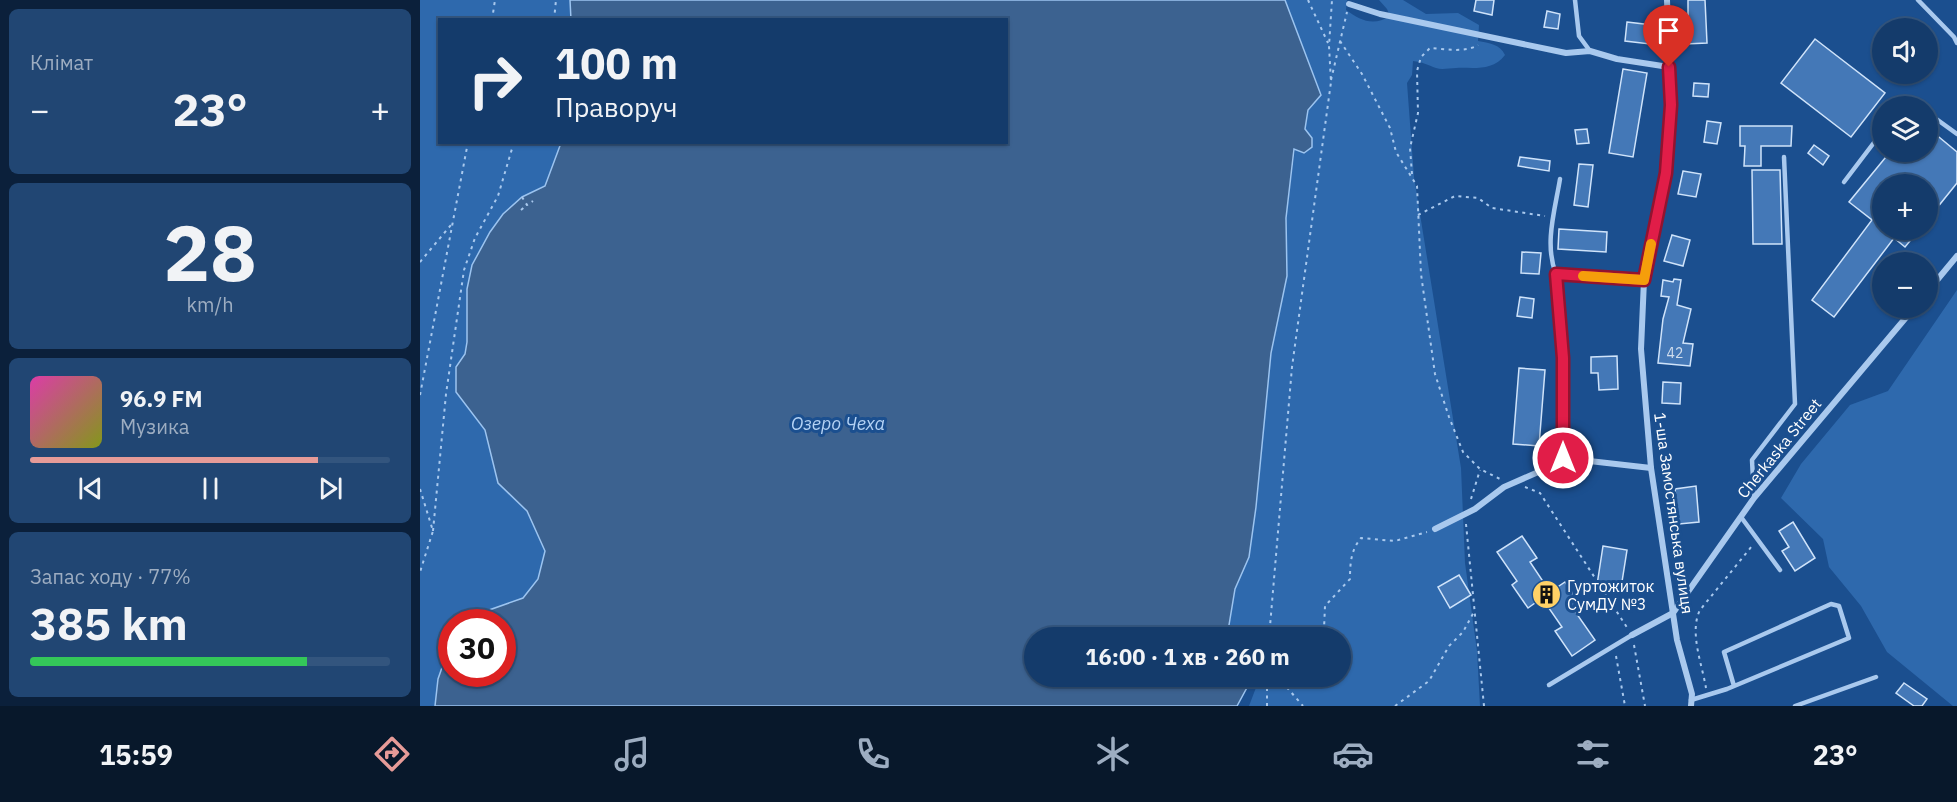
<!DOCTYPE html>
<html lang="uk">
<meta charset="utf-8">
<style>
:root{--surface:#143b6b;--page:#214673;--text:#f1f3f6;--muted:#9dadc1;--line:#33557e;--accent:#e69b98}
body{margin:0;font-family:"IBM Plex Sans",sans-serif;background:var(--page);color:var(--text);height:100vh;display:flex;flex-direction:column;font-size:22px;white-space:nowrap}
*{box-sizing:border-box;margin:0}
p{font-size:20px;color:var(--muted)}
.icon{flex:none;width:33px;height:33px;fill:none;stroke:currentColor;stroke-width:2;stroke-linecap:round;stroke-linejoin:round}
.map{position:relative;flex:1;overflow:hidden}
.details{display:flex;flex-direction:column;gap:9px;padding:9px;background:#0b203b;width:420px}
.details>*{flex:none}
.guide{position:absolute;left:18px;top:18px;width:570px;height:126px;border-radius:0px;box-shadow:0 2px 4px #0004,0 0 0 2px var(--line);background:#143b6b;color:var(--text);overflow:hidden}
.buttons{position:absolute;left:1452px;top:18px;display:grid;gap:12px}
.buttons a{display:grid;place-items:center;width:66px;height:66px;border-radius:50%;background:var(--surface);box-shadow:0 2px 4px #0004,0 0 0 2px var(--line);font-size:30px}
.speed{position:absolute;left:18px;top:609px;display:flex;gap:12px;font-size:30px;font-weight:700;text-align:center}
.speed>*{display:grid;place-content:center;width:78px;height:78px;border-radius:50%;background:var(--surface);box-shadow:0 2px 4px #0004,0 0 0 2px var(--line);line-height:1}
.speed .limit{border:9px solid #d22;background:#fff;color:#111}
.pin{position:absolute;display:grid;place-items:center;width:51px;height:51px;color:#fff;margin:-62px -26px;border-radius:50% 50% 50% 0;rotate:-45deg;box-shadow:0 0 6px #0007}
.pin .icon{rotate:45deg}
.me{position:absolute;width:66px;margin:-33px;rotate:0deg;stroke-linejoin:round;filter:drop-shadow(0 0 4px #0008)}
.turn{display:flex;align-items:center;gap:21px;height:126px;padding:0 18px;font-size:27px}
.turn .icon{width:78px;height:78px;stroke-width:2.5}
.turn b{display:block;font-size:42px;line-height:51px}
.big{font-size:45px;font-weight:700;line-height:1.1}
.details .card{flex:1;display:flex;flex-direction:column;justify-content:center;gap:9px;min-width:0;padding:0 21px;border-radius:9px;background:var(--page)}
.details .dial{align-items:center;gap:0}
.dial b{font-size:78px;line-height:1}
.song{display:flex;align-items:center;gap:18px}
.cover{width:72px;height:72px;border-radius:9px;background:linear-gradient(135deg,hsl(320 70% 55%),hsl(70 70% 35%))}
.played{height:6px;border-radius:3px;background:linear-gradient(90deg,var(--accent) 80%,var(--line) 80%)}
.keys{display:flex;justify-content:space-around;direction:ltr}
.heat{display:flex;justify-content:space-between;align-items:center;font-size:33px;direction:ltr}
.charge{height:9px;border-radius:4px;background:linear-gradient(90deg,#34c759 77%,var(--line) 0)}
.trip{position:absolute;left:604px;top:627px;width:327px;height:60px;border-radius:30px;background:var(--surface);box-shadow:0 2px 4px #0004,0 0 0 2px var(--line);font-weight:700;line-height:60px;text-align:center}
.tabs{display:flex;height:96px;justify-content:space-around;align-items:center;background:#08182b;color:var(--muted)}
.tabs .icon{width:42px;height:42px}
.tabs .selected{color:var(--accent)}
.tabs b{font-size:27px;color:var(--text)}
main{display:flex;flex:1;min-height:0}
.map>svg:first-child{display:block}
.green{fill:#2e69ad}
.water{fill:#3c6290;stroke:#9cc4f0;stroke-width:1.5}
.building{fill:#4478b7;stroke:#cfe3fa;stroke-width:1.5}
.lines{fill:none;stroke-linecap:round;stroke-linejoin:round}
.path{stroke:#a9c9ee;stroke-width:2;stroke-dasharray:3 4.5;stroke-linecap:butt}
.service{stroke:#a9c9ee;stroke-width:4.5}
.minor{stroke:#a9c9ee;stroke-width:6}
.route-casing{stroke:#92132f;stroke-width:15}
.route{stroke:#e11d48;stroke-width:10}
.slow{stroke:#f59e0b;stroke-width:10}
.labels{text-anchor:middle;stroke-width:6;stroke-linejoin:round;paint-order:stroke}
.number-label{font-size:14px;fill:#d0dded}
.street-label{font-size:16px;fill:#fff;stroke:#1b4f8f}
.poi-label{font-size:16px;fill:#fff;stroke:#1b4f8f;text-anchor:start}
.water-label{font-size:18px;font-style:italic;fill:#b5d3f5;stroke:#1b4f8f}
</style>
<main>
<section class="details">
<div class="card"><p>Клімат</p>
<div class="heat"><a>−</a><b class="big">23°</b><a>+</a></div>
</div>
<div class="card dial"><b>28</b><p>km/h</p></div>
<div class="card">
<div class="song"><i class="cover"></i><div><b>96.9 FM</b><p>Музика</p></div></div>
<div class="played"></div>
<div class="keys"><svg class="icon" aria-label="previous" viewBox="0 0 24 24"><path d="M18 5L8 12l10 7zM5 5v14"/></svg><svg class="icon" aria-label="pause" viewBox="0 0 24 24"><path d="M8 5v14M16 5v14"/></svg><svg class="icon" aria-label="next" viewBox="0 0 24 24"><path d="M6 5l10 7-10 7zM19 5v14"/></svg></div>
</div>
<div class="card"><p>Запас ходу · 77%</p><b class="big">385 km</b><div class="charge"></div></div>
</section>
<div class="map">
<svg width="1537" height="706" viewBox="0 0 1537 706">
<rect width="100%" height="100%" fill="#1b4f8f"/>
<!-- green -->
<g class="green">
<polygon points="0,0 150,0 151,19 20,20 20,142 142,144 125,186 102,197 70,232 52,265 47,289 47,342 45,354 36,367 36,392 65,430 78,483 107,511 125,551 118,579 103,598 55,615 48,622 32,622 31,642 18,679 15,706 0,706"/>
<path d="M865 0H927L926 10C940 20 953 27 970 16L967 9 959 0H983L1006 14 1038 13 1059 25 1058 41C1069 43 1080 44 1085 55 1072 72 1053 67 1036 68 1029 68 1022 70 1016 68 1008 65 1002 62 993 61L992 75 987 83 994 177 1041 468 1045 563 1057 651 1060 706H829L837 685 838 677 921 676V638H807L815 589 829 557 836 507 851 353 867 276 866 218 875 149 892 138 885 129 888 110 901 94Z"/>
<polygon points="1537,290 1537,706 1533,706 1467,652 1441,606 1409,567 1403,539 1361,498 1381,464 1430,405 1468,391"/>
</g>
<!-- water -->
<polygon class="water" points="150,0 865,0 901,95 888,110 885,129 892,138 892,147 884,153 874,149 866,218 867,276 851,353 836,507 829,557 815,589 807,637 615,638 615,676 830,677 830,682 817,706 15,706 18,679 31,642 32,674 82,674 82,622 48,622 55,615 103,598 118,579 125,551 107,511 78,483 65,430 36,392 36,367 45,354 47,342 47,289 52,265 70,232 83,214 102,197 125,186 141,143 586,142 586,20 151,20"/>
<!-- building -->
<g class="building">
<polygon points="1056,0 1074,0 1072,15 1054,11"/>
<polygon points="1268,0 1285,0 1287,43 1265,44 1264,21 1268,21"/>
<polygon points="1127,11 1140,14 1138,29 1124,27"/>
<polygon points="1207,22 1232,25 1230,44 1205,41"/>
<polygon points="1395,39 1465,93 1431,137 1361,83"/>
<polygon points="1203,69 1227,73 1213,157 1189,153"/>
<polygon points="1274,83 1289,84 1288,97 1273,96"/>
<polygon points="1287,121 1301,123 1297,144 1284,142"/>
<polygon points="1320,126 1372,126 1371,146 1341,146 1341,166 1324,166 1325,146 1320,146"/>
<polygon points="1508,128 1537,152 1537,183 1508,219 1508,184 1462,184 1462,230 1499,230 1485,247 1474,238 1414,317 1392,300 1452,220 1429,202 1470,152 1508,152"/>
<polygon points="1167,129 1169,143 1157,144 1155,130"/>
<polygon points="1394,145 1409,156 1403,165 1388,153"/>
<polygon points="1100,157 1130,161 1129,171 1098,166"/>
<polygon points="1159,164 1173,165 1168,207 1154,205"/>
<polygon points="1332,170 1360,170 1362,244 1333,244"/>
<polygon points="1263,171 1281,174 1276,197 1258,194"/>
<polygon points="1139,229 1187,232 1186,252 1138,249"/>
<polygon points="1252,235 1270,240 1263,266 1244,261"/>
<polygon points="1102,252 1121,253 1119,274 1101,273"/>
<polygon points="1254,279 1261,280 1257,305 1271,309 1263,343 1273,344 1270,366 1238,363 1243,319 1249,297 1241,296 1243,280 1253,282"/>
<polygon points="1100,297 1114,299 1112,318 1097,316"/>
<polygon points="1197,356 1198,389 1179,390 1178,373 1171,373 1171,357"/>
<polygon points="1099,368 1125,370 1119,446 1093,444"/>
<polygon points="1243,382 1261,383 1260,404 1242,403"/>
<polygon points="1276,486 1279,522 1259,524 1255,489"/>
<polygon points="1373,522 1395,558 1375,571 1362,551 1369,547 1359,531"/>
<polygon points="1102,536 1117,558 1110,562 1130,592 1145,582 1161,605 1154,610 1175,640 1152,656 1135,631 1142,627 1122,598 1108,608 1092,585 1097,581 1077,552"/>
<polygon points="1183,546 1207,550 1201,588 1177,585"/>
<polygon points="1039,575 1051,595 1030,608 1018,587"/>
<polygon points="1484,683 1507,699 1502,706 1494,706 1476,693"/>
</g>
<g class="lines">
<!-- path -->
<g class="path">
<polyline points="888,0 908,43"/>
<polyline points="72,20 75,0"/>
<polyline points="134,20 136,0"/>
<polyline points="920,41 942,74 970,128 976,152 997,186 1001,274 1015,374 1029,417 1043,452 1060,469 1080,479"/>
<polyline points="911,80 927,12"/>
<path d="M992 174 990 148 998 113 997 71 1001 57 1010 48C1025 49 1045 53 1058 45"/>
<polyline points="102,197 107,205 113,201"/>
<polyline points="101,210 107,205"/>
<polyline points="998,215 1035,196 1058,198 1072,208 1125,216"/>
<polyline points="0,262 31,225"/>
<polyline points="0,395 48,142"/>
<polyline points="1105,487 1120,493 1208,629"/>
<polyline points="0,489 13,531 0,572"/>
<polyline points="1051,499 1060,470"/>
<polyline points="1046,524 1064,706"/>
<polyline points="13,531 26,394 44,270 55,238 78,196 94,142"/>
<polyline points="849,638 872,367 911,82 909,46 912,0"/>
<path d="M899 638 904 629 905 606 930 579C930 563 931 550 941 538L975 541 1007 532"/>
<polyline points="1214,645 1225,706"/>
<polyline points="1196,656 1205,706"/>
<polyline points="857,676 883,706"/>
<path d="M1286 688C1282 664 1269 632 1280 610L1332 546"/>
<polyline points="847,706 847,676"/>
<polyline points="975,706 1009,681 1029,646 1043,632 1055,610"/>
</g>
<!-- service -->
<g class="service">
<polyline points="1155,0 1159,36 1170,51"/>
<polyline points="1498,0 1534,37 1537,43"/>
<polyline points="1508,113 1537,134"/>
<path d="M1140 179C1135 210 1124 244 1136 274L1224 280"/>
<polyline points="1424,182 1462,132"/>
<polyline points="1334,498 1332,460 1375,404 1364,157"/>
<polyline points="1321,517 1360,570"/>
<polyline points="1129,685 1212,635"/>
<polyline points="1271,700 1307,689 1429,638 1419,606 1411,604 1304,652 1314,686"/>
<polyline points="1375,706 1456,677"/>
</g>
<!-- minor -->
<g class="minor">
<polyline points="1247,0 1251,105 1246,173 1224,280 1221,349 1231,468 1257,640 1272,694 1271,706"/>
<polyline points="929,4 960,14 1146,53 1170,51 1197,59 1249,67"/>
<polyline points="1136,274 1143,358 1143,458"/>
<polyline points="1508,291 1537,256"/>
<polyline points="1015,529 1055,509 1084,487 1132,466 1143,458 1231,468"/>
<polyline points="1212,635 1253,613 1334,498 1494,308"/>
</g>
</g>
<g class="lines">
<defs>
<polyline id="route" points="1143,458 1143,358 1136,274 1224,280 1246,173 1251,105 1249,67"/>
</defs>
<!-- route casing -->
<use href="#route" class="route-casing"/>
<!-- route -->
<use href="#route" class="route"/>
<!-- slow -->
<polyline class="slow" points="1163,276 1224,280 1231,244"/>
</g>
<!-- icons -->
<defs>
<symbol id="building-disc" viewBox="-11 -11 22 22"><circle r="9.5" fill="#ffd166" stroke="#1b4f8f"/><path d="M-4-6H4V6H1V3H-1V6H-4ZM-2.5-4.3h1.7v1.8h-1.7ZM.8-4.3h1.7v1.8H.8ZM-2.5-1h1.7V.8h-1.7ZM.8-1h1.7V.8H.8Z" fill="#111"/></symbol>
</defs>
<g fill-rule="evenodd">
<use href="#building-disc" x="1110" y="578" width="33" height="33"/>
</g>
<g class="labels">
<!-- number labels -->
<g class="number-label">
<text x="1255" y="358">42</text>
</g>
<!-- street labels -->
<g class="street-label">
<text transform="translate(1359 448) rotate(-51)" y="6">Cherkaska Street</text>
<text transform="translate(1254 513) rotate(82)" y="6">1-ша Замостянська вулиця</text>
</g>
<!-- poi labels -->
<g class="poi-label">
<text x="1147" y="592">Гуртожиток<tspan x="1147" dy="18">СумДУ №3</tspan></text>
</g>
<!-- water labels -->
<g class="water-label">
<text x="418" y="430">Озеро Чеха</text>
</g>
</g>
</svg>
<div class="buttons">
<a><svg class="icon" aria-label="sound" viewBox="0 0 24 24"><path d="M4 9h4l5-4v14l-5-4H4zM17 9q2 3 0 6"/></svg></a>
<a><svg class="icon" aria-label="layers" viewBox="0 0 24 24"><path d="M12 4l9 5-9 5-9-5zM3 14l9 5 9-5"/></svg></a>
<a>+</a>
<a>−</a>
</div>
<div class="speed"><div class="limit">30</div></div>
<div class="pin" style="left:1249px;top:67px;background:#d93025"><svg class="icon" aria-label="arrive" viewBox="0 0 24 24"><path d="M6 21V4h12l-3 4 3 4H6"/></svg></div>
<svg class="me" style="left:1143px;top:458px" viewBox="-20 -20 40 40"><circle r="17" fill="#e11d48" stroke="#fff" stroke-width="3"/><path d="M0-11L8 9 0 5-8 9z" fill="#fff"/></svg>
<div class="trip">16:00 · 1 хв · 260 m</div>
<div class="guide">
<div class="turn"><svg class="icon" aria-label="right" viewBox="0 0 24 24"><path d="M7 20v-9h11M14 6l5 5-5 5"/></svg><div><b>100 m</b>Праворуч</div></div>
</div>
</div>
</main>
<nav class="tabs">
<b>15:59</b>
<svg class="icon selected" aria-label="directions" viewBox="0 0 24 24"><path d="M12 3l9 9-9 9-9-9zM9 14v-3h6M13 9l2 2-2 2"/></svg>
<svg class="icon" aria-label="music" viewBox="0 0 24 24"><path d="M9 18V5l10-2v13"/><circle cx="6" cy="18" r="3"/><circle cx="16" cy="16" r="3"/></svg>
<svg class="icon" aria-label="phone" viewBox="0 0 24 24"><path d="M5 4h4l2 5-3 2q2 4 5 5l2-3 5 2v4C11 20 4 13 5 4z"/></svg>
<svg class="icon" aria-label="climate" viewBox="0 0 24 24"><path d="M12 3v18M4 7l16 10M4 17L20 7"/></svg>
<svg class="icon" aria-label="car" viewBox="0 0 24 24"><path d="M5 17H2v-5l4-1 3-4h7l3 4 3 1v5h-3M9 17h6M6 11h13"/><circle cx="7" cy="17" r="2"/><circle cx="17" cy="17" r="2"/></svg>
<svg class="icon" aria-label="filters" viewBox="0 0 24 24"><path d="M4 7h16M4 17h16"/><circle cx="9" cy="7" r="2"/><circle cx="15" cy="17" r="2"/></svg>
<b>23°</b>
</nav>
